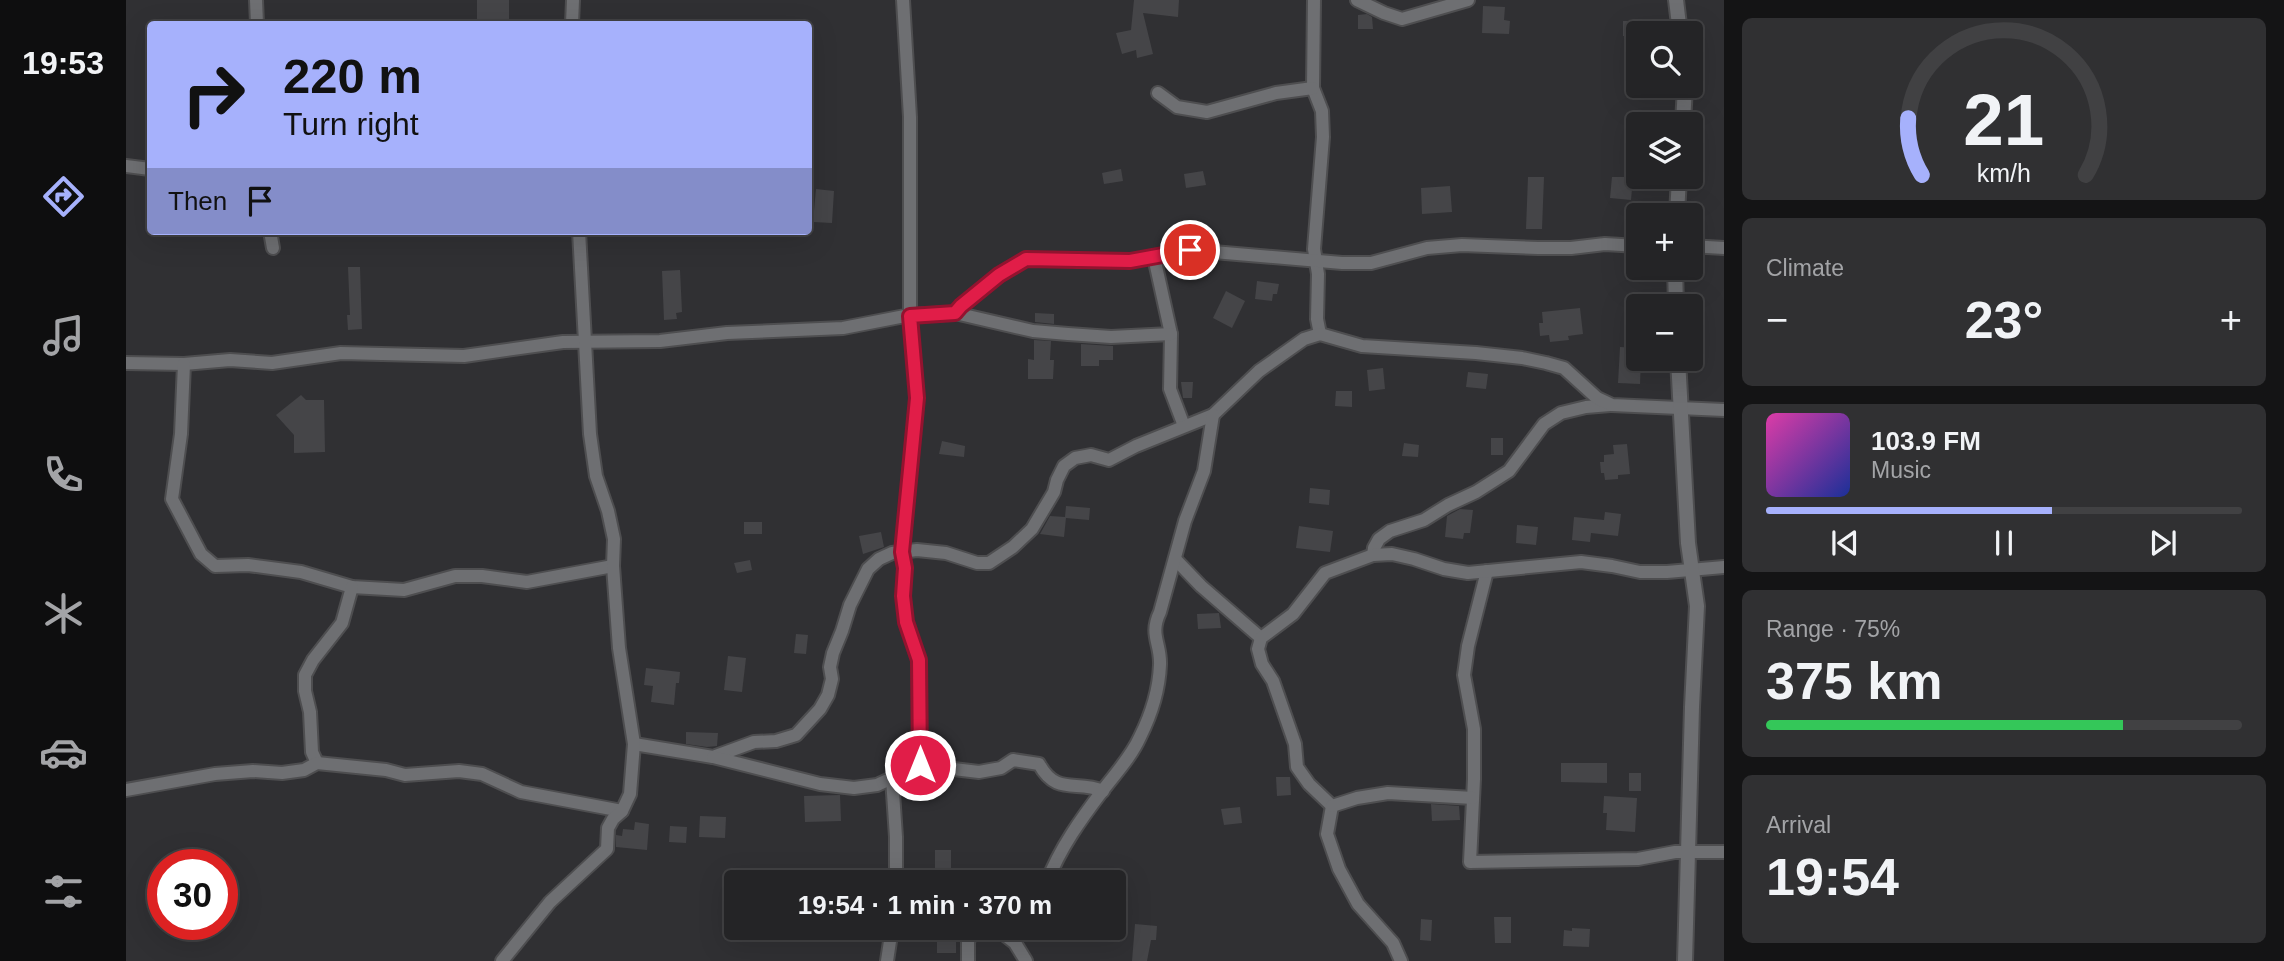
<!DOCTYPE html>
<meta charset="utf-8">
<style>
:root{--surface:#242426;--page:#303032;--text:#f1f3f6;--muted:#a3a4a7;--line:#414143;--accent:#a6b1fc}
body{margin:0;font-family:Helvetica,sans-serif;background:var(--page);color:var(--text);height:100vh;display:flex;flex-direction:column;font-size:26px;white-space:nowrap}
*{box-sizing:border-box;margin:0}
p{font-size:23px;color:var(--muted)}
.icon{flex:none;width:38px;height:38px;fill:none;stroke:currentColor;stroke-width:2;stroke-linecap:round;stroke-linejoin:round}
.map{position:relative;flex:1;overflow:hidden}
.sheet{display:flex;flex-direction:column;gap:18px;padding:18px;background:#141415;width:560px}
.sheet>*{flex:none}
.hud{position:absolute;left:21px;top:21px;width:665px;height:214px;border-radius:7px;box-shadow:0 7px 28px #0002,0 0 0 2px var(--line);background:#a6b1fc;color:#111;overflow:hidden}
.tools{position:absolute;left:1500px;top:21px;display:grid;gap:14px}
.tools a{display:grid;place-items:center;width:77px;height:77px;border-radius:7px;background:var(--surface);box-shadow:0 7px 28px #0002,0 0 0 2px var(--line);font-size:35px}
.speed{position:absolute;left:21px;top:849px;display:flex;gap:14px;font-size:35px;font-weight:700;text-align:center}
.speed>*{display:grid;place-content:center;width:91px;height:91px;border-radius:50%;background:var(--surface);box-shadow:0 7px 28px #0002,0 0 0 2px var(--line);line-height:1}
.speed .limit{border:10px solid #d22;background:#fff;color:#111}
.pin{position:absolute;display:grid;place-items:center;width:60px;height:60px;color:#fff;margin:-30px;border:4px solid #fff;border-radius:50%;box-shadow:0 2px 7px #0007}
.me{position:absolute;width:77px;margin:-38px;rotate:0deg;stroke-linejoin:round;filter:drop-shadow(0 0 5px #0008)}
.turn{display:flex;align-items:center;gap:24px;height:147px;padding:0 21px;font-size:32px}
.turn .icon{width:91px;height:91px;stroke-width:2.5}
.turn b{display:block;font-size:49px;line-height:60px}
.then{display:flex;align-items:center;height:66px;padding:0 21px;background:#0003;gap:14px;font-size:26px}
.big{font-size:52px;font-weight:800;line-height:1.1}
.sheet .tile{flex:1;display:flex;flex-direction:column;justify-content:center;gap:10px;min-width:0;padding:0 24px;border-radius:10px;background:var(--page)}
.sheet .dial{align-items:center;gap:0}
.dial svg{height:182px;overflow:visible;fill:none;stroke:var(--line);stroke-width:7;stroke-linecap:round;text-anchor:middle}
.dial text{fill:var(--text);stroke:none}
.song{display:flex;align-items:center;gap:21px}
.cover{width:84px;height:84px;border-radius:10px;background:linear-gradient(135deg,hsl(320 70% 55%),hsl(230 70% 35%))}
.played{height:7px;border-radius:4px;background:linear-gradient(90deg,var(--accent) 60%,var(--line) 60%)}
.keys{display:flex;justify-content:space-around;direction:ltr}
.heat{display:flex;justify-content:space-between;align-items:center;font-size:38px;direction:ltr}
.charge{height:10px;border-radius:5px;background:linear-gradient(90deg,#34c759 75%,var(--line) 0)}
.trip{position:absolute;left:598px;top:870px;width:402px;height:70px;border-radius:7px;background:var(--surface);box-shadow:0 7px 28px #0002,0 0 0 2px var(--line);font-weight:800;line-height:70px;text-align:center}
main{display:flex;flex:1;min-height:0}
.menu{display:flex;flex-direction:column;width:126px;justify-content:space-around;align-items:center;background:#0e0e0f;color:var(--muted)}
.menu .icon{width:49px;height:49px}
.menu .selected{color:var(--accent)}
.menu b{font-size:32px;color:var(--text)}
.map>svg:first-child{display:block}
.building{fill:#454548}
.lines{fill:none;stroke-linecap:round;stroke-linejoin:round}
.minor-casing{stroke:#4e4e50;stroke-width:16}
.tertiary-casing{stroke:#4e4e50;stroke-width:18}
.minor{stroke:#6e6f72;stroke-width:12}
.tertiary{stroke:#6e6f72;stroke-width:14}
.route-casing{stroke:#92132f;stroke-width:18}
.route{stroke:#e11d48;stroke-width:12}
</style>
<main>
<nav class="menu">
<b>19:53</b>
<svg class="icon selected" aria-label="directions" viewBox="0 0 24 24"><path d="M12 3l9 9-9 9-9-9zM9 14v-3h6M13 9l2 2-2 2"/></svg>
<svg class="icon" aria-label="music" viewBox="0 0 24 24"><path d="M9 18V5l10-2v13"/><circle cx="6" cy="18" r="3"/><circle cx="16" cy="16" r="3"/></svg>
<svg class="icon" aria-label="phone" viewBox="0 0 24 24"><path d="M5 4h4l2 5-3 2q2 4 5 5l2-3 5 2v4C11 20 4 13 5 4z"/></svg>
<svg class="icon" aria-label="climate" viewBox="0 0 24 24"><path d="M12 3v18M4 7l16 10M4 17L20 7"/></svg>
<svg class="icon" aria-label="car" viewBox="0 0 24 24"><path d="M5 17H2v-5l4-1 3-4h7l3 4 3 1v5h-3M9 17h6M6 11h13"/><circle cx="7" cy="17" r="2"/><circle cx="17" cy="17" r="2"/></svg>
<svg class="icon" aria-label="filters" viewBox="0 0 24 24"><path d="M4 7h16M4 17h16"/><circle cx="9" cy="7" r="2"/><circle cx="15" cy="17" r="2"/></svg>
</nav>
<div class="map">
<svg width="1598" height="961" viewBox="0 0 1598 961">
<rect width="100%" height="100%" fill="#303033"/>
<!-- building -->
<g class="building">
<rect x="351" y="0" width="32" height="24"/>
<polygon points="1008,0 1053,0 1052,17 1017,13 1027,54 1011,58 1010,50 996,54 990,33 1005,30"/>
<polygon points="1357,6 1379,7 1378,20 1384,21 1383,34 1356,33"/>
<polygon points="1241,14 1246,17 1247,29 1232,29 1232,15"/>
<polygon points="1497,21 1516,21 1516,33 1512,33 1512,51 1498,50 1499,36 1497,36"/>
<polygon points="995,169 997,181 978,184 976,173"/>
<polygon points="1077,171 1080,185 1060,188 1058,174"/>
<polygon points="1402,177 1418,177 1416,229 1400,229"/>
<polygon points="1486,177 1507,177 1505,200 1484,198"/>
<polygon points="1324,186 1326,212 1296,214 1295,188"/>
<polygon points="690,189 708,191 706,223 687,222"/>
<polygon points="222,267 234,267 236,329 222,330 221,315 224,315"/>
<polygon points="554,270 556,312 550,313 551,319 538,320 536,271"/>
<polygon points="1131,281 1153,284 1151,294 1147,294 1146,301 1129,299"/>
<polygon points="1100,291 1119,301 1106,328 1087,318"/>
<polygon points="1454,308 1457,334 1442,336 1443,340 1424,342 1423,335 1414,336 1413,323 1417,323 1416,312"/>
<polygon points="909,313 928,314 928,324 909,322"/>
<polygon points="908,340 925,341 924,360 928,360 927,379 902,379 902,359 908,360"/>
<polygon points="955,344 987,346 987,360 973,360 973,366 955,366"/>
<polygon points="1494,347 1512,348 1512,359 1515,359 1514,384 1492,383"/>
<polygon points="1257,368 1259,389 1243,391 1241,370"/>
<polygon points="1342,372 1362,374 1360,389 1340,387"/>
<polygon points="1055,382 1067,382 1066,398 1057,398"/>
<polygon points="1210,391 1226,391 1226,407 1209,406"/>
<polygon points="175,395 180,400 198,400 199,452 168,453 168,435 150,415"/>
<rect x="1365" y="438" width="12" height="17"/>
<polygon points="816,441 839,446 838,457 813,454"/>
<polygon points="1278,443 1293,445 1292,457 1276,456"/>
<polygon points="1501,444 1504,474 1492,475 1492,479 1479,480 1478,473 1475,473 1474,462 1478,462 1478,455 1488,454 1487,445"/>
<polygon points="1184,488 1204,490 1203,505 1183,503"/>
<polygon points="940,506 964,508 963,520 940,518 938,537 914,534 924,516 939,517"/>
<polygon points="1334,509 1347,510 1344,533 1338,533 1337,539 1319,537 1321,516"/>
<polygon points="1479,512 1495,514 1492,536 1465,533 1464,542 1446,540 1448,517 1478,520"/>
<rect x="618" y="522" width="18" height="12"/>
<polygon points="1391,525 1412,527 1410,545 1390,543"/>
<polygon points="1173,526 1207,531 1204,552 1170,548"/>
<polygon points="755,532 758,547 737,554 733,536"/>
<polygon points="624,560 626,570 611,573 608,563"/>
<polygon points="1093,613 1095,628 1072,629 1071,614"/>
<polygon points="670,634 682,635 680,654 668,653"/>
<polygon points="602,656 620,658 616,692 598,690"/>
<polygon points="520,668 554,672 553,683 550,683 548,705 525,702 527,686 518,685"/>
<polygon points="560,732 592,733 591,746 581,747 560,744"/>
<polygon points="1435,763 1481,763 1481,783 1435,782"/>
<rect x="1503" y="773" width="12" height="18"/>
<polygon points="1150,777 1164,777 1165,795 1151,796"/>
<polygon points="714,795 715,821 679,822 678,796"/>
<polygon points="1478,796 1511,798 1509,832 1480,830 1481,813 1477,813"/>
<polygon points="1305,804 1333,806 1334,820 1306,821"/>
<polygon points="1114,807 1116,823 1098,825 1095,809"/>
<polygon points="574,816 600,817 599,838 573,837"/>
<polygon points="509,822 523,824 521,850 490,847 490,835 496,836 497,829 508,830"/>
<polygon points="544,826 561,827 560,843 543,842"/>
<polygon points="809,850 825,850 825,872 809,873"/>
<polygon points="1368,917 1385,917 1385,943 1369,943"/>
<polygon points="1295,919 1306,920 1305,941 1294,940"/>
<polygon points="1009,924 1031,926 1030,940 1025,940 1021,961 1006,961"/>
<polygon points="805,928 830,928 830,953 811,953 811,942 805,942"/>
<polygon points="1446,928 1464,929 1463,947 1437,946 1438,930 1446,931"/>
</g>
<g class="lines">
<defs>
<g id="minor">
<polyline points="130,0 131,24"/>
<polyline points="1188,0 1187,88 1196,111 1197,137 1188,249 1192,274 1191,319 1194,334"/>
<polyline points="1231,0 1258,13 1276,19 1342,0"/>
<polyline points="446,24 447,0"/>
<polyline points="1032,93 1051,107 1081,112 1150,93 1187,88"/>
<polyline points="0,166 24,169"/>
<polyline points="144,231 147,248"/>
<polyline points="1564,246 1598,248"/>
<polyline points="1028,257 1045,334 1044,389 1058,426"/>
<polyline points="829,313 835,306 873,275 900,259 1004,261 1064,250 1216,263 1245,263 1301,248 1336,245 1412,248 1445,248 1479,244 1512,246"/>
<polyline points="0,363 58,364 104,360 146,363 215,353 338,356 437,342 534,341 601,333 717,328 784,315 784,117 777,0"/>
<polyline points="58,364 55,434 46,499 75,554 89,566 122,565 175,572 226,587 278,590 329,576 356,576 401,582 487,566"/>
<polyline points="1247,555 1248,548 1253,539 1264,531 1298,520 1322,505 1350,492 1383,471 1418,424 1435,413 1460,407 1484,405"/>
<polyline points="1049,559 1075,586 1135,638"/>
<polyline points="1361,571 1342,646 1338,675 1348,729 1348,779 1344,862 1512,859 1549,852 1598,852"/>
<polyline points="508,744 587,757 628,742 650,741 670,735 694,709 702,695 706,679 704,667 707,653 716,631 724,605 742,569 753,559 766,553 791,550 820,553 851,563 863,563 887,547 906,529 928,492 931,480 938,466 949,458 965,455 983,460 1010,446 1087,415 1133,371 1178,339 1194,334 1236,346 1350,353 1396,358 1420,363 1438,368 1471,398 1486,405 1598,410"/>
<path d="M587 757 694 784 728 788 751 785 794 765 853 772 875 768 887 760 913 764C931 797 951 779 977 791"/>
<polyline points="191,763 186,752 184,712 179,691 179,675 187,660 216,623 226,587"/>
<polyline points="794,765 793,660 780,622 777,596 779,568 776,552 791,398 784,315 829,313 907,331 942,334 985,337 1045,334"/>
<polyline points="766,778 770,837 770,882"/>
<polyline points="0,790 89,774 127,771 156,773 178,770 191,763 260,770 279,775 333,771 356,774 395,792 496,811"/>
<polyline points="1206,806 1183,784 1171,767 1169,744 1147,681 1136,664 1132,649 1135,638 1167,614 1199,573 1247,555 1266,554 1288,559 1318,569 1342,573 1455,562 1486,566 1514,572 1541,572 1598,567"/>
<polyline points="1206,806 1201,834 1213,869 1232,904 1267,943 1275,961"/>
<polyline points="1206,806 1231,798 1262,793 1347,798"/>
<path d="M921 882C934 848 955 819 977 790 990 773 1005 757 1014 737 1025 715 1033 689 1034 665 1035 643 1023 635 1034 612L1059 521 1078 471 1087 415"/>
<polyline points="870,928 889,943 900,961"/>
<polyline points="376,961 424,902 481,849 482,828 487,819 496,811 504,794 508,744 493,648 487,566 488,539 482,511 470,476 464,434 453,231"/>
<polyline points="761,961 766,928"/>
<polyline points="842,961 842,940 851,929 859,928"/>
</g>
<g id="tertiary">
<polyline points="1550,0 1554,33"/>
<polyline points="1557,124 1559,86"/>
<polyline points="1551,215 1553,177"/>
<polyline points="1549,268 1550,306"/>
<polyline points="1552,359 1562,543 1571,606 1566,707 1559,961"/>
</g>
</defs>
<!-- minor casing -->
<use href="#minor" class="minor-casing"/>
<!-- tertiary casing -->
<use href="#tertiary" class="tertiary-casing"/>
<!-- minor -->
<use href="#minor" class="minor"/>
<!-- tertiary -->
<use href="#tertiary" class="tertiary"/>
</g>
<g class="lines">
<defs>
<polyline id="route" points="794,765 793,660 780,622 777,596 779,568 776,552 791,398 784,316 829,313 835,306 873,275 900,259 1004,261 1064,250"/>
</defs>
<!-- route casing -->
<use href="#route" class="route-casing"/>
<!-- route -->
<use href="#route" class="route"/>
</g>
</svg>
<div class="tools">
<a><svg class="icon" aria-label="search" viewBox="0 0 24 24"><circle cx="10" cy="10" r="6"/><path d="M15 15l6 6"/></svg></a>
<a><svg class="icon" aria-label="layers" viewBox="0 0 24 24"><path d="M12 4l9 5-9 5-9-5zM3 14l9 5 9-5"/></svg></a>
<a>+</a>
<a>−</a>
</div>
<div class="speed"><div class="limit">30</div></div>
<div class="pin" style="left:1064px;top:250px;background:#d93025"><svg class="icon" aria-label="arrive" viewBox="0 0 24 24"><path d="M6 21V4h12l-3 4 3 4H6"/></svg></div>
<svg class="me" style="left:794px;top:765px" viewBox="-20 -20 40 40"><circle r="17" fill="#e11d48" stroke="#fff" stroke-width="3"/><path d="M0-11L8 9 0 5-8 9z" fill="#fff"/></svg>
<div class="trip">19:54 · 1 min · 370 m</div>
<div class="hud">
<div class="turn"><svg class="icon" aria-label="right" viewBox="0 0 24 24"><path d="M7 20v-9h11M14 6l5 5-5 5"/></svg><div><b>220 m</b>Turn right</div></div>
<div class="then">Then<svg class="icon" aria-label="arrive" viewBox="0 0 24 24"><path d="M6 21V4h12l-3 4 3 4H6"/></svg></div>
</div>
</div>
<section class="sheet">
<div class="tile dial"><svg viewBox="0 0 100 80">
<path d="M14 69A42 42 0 1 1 86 69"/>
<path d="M14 69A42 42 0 0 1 8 44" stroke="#a6b1fc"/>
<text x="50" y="56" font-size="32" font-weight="700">21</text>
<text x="50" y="72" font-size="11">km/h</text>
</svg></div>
<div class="tile"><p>Climate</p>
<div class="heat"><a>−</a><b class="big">23°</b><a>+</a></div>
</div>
<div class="tile">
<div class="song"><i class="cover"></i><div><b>103.9 FM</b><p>Music</p></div></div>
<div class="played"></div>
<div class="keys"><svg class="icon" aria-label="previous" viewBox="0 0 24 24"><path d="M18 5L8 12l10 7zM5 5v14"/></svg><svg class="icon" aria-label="pause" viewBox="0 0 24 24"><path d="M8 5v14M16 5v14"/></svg><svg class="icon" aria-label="next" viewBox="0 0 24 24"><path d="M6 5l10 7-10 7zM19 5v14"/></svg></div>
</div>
<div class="tile"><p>Range · 75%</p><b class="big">375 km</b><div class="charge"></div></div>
<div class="tile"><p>Arrival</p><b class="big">19:54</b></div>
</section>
</main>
